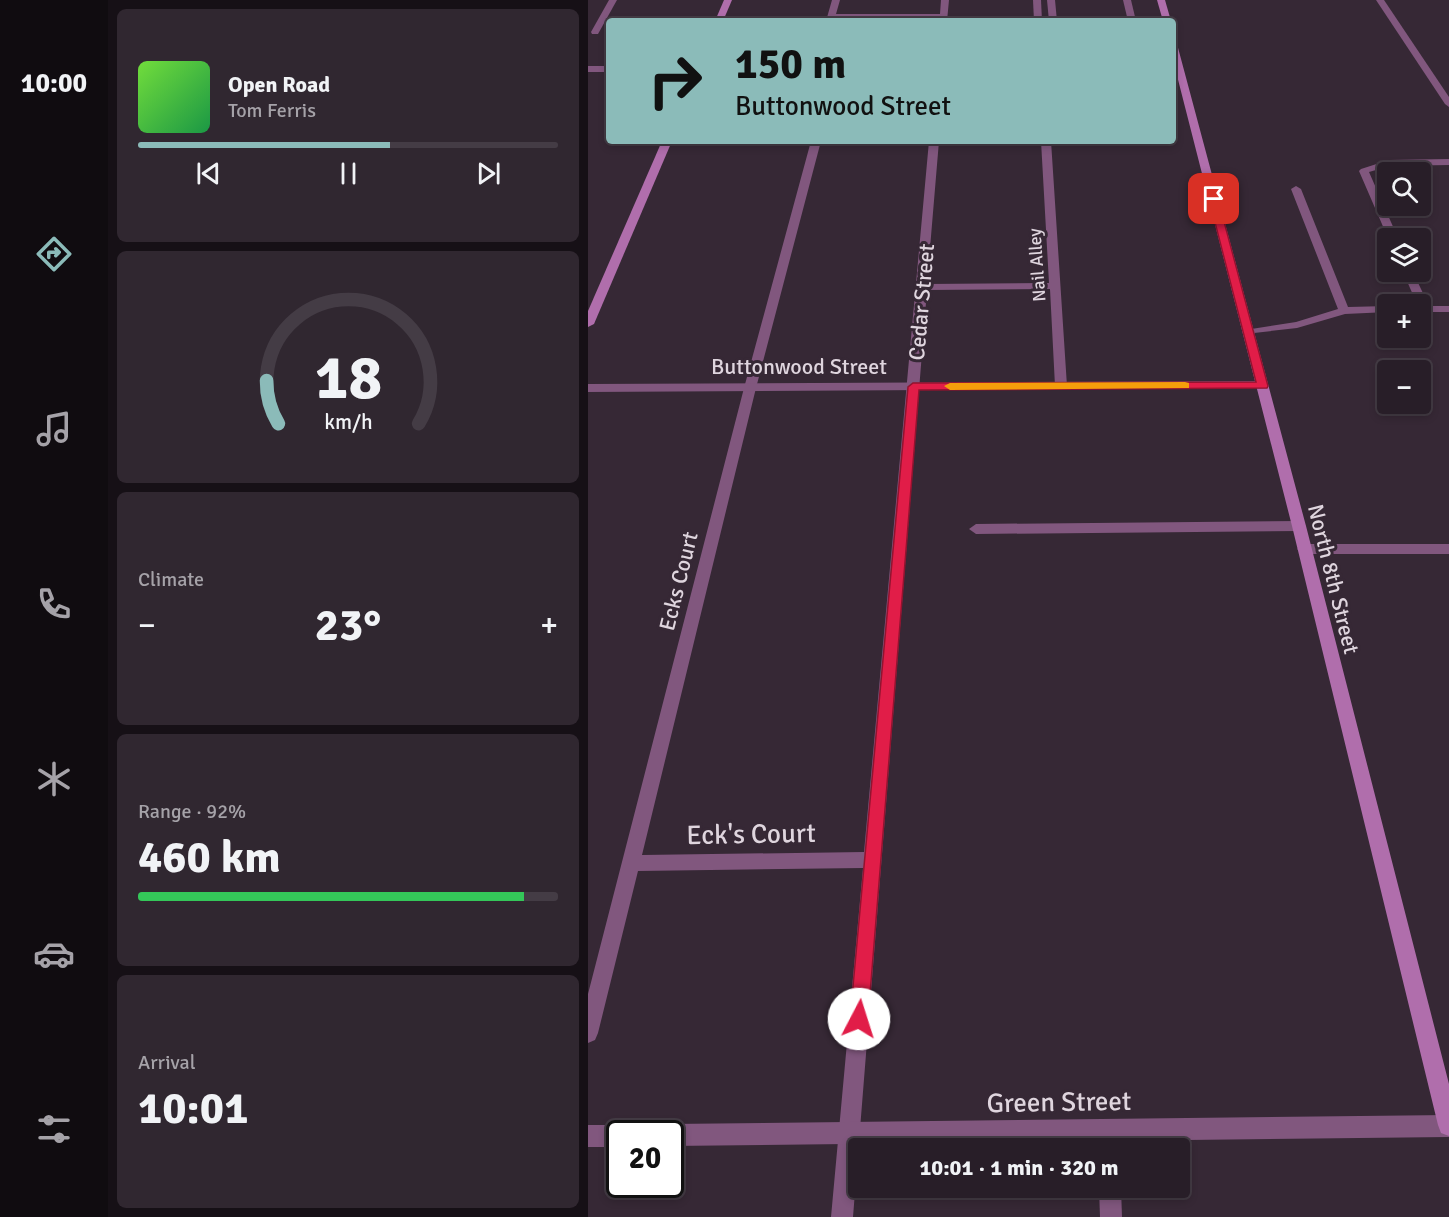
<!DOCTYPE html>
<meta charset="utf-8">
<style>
:root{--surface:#281e28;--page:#302730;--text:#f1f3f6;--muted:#a5a2a8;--line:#443c45;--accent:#8bbbb9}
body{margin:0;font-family:Signika,sans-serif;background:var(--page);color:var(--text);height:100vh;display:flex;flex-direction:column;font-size:22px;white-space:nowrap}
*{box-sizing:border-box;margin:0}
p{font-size:20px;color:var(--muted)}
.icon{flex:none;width:33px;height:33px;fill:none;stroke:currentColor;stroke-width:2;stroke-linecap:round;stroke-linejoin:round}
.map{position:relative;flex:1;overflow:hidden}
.details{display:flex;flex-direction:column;gap:9px;padding:9px;background:#161016;width:480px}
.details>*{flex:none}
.guide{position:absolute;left:18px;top:18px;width:570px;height:126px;border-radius:6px;box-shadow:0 3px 9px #0003,0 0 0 2px var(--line);background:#8bbbb9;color:#111;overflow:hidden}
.tools{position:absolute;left:789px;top:162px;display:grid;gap:12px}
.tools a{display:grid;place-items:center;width:54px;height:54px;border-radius:6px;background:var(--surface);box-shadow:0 3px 9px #0003,0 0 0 2px var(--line);font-size:30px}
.speed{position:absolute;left:18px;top:1120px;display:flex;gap:12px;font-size:30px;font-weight:700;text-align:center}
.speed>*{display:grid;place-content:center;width:78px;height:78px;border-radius:50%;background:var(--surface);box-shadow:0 3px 9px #0003,0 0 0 2px var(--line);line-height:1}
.speed .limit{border:3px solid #111;border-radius:9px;background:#fff;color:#111}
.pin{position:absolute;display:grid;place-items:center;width:51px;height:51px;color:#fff;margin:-26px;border-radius:12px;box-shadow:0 3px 9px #0006}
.me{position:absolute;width:66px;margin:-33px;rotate:5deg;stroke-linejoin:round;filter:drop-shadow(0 0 4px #0008)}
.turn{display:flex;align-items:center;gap:21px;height:126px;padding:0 30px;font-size:27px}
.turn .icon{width:78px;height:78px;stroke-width:2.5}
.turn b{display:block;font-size:42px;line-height:51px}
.big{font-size:45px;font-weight:800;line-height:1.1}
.details .widget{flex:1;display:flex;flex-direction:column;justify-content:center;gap:9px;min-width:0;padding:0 21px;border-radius:9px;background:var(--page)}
.details .dial{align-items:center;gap:0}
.dial svg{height:156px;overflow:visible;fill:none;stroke:var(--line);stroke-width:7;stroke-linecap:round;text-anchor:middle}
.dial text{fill:var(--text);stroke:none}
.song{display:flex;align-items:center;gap:18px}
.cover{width:72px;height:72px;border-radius:9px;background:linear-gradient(135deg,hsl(100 70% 55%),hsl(140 70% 35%))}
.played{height:6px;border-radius:3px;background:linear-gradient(90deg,var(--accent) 60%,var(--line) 60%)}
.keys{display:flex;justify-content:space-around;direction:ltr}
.heat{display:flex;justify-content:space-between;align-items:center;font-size:33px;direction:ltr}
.charge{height:9px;border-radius:4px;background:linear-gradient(90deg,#34c759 92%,var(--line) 0)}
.trip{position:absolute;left:260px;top:1138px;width:342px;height:60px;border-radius:6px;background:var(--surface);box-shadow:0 3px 9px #0003,0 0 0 2px var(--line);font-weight:800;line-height:60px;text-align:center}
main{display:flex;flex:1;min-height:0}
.dock{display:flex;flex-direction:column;width:108px;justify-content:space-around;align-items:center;background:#100c10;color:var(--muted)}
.dock .icon{width:42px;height:42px}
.dock .on{color:var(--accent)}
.dock b{font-size:27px;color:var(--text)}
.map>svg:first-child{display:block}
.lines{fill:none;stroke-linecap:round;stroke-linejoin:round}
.service{fill:#81577e;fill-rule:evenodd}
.minor{fill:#81577e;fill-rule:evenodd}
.secondary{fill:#b06eac;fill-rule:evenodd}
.route{fill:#e11d48;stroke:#92132f;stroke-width:1.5}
.slow{fill:#f59e0b}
.labels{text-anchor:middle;stroke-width:6;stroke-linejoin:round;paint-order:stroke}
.far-street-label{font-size:18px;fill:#dfd5de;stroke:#362835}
.street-label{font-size:22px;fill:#dfd5de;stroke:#362835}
.near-street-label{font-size:27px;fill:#dfd5de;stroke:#362835}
</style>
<main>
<nav class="dock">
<b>10:00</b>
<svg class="icon on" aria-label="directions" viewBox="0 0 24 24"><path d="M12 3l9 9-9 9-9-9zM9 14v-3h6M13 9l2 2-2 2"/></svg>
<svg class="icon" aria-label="music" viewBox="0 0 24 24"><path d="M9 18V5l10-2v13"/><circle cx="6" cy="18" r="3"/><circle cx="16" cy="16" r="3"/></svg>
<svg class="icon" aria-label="phone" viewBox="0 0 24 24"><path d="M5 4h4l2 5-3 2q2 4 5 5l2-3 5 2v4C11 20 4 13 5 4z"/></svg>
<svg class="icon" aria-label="climate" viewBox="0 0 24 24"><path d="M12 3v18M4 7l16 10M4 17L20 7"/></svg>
<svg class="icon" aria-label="car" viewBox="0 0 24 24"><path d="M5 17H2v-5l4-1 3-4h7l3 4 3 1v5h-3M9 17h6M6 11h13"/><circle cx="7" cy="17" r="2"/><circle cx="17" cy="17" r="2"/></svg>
<svg class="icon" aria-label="filters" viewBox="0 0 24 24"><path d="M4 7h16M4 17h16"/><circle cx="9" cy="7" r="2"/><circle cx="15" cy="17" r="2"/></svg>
</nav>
<section class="details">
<div class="widget">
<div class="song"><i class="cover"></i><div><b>Open Road</b><p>Tom Ferris</p></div></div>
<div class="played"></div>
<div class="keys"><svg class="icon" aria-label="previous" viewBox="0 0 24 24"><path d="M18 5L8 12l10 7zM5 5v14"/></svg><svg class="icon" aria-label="pause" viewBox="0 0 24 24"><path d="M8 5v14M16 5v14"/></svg><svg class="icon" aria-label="next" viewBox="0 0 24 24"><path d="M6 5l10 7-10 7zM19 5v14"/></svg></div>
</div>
<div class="widget dial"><svg viewBox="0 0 100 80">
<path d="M14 69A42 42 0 1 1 86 69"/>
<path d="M14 69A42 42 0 0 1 8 47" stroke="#8bbbb9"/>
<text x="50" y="56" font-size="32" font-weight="700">18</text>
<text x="50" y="72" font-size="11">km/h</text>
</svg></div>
<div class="widget"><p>Climate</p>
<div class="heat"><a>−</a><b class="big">23°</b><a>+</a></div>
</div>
<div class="widget"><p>Range · 92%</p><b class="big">460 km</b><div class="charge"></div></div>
<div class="widget"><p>Arrival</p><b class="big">10:01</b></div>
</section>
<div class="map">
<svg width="861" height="1217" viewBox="0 0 861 1217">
<rect width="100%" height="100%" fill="#362835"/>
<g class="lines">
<!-- service -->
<g class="service">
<polygon points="21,0 29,0 10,34 4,34 3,32"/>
<polygon points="244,0 252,0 248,14 352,14 353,0 361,0 359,21 351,21 351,18 247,18 246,21 238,21"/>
<polygon points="445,0 453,0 454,21 446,21"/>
<polygon points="459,0 467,0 469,21 461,21"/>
<polygon points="535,0 543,0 548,21 540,21"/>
<polygon points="223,141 233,141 168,388 54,855 276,852 341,141 351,141 339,284 461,283 453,141 463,141 479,386 473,390 467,386 462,289 339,290 265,1217 243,1217 275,868 50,871 10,1033 7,1040 0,1043 0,994 156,388"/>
<polygon points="861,159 861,165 802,166 781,172 810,238 800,238 771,171 773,169 801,160"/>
<polygon points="708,186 713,189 760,307 800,306 800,312 757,314 709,328 657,334 657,330 708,322 750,309 703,189"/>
<polygon points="815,272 825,272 841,306 861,306 861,312 832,312 832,304 829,304"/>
<polygon points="711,521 718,526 711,531 388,534 381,529 388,524"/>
<polygon points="716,544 861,544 861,554 716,554 709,549"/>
<polygon points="518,1119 526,1122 529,1130 530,1149 508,1149 507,1130 510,1122"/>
<polygon points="511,1188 533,1188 534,1217 512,1217"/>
</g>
<!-- minor -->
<g class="minor">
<polygon points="788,0 796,0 861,97 861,107 857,104"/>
<rect x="0" y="66" width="21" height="6"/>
<polygon points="674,381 678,382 680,385 678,388 0,392 0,384"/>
<polygon points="861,1115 861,1137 82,1146 82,1134 72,1134 74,1127 82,1124"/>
<polygon points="0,1125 32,1125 40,1128 42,1134 32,1134 32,1147 0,1147"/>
</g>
<!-- secondary -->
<g class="secondary">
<polygon points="136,0 144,0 135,21 127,21"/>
<polygon points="569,0 577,0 583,21 575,21"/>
<polygon points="585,42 589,44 718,526 861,1084 861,1136 853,1133 850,1125 704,526 585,60"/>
<polygon points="74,141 84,141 6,324 0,327 0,311"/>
</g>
</g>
<!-- route -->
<polygon class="route" points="626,196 630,199 680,386 679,388 331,390 280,1019 277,1025 271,1028 264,1025 262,1019 320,387 325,383 668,382 621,199"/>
<!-- slow -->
<polygon class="slow" points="597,382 601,383 601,388 362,390 356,386 362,383"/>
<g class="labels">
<!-- far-street labels -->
<g class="far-street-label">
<text transform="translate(449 265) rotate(-94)" y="6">Nail Alley</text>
</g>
<!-- street labels -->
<g class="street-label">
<text transform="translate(333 302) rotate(-85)" y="8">Cedar Street</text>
<text x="211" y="374">Buttonwood Street</text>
<text transform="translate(746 579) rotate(76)" y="8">North 8th Street</text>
<text transform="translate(90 581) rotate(-76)" y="8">Ecks Court</text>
</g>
<!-- near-street labels -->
<g class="near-street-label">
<text transform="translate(163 834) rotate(-1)" y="9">Eck's Court</text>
<text transform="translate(471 1102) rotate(-1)" y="9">Green Street</text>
</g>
</g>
</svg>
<div class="tools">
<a><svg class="icon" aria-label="search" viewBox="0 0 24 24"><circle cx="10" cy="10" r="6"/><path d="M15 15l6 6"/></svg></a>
<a><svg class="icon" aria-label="layers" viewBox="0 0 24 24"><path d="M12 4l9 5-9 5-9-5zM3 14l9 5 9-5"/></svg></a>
<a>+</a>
<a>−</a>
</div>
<div class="speed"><div class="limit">20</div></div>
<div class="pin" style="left:626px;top:199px;background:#d93025"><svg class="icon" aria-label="arrive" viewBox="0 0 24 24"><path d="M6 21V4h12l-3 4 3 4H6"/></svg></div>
<svg class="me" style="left:271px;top:1019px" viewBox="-20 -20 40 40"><circle r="19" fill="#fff"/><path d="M0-13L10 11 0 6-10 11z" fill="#e11d48"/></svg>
<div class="trip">10:01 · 1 min · 320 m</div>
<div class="guide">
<div class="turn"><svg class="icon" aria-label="right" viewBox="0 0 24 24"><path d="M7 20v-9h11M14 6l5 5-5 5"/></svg><div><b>150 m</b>Buttonwood Street</div></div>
</div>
</div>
</main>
